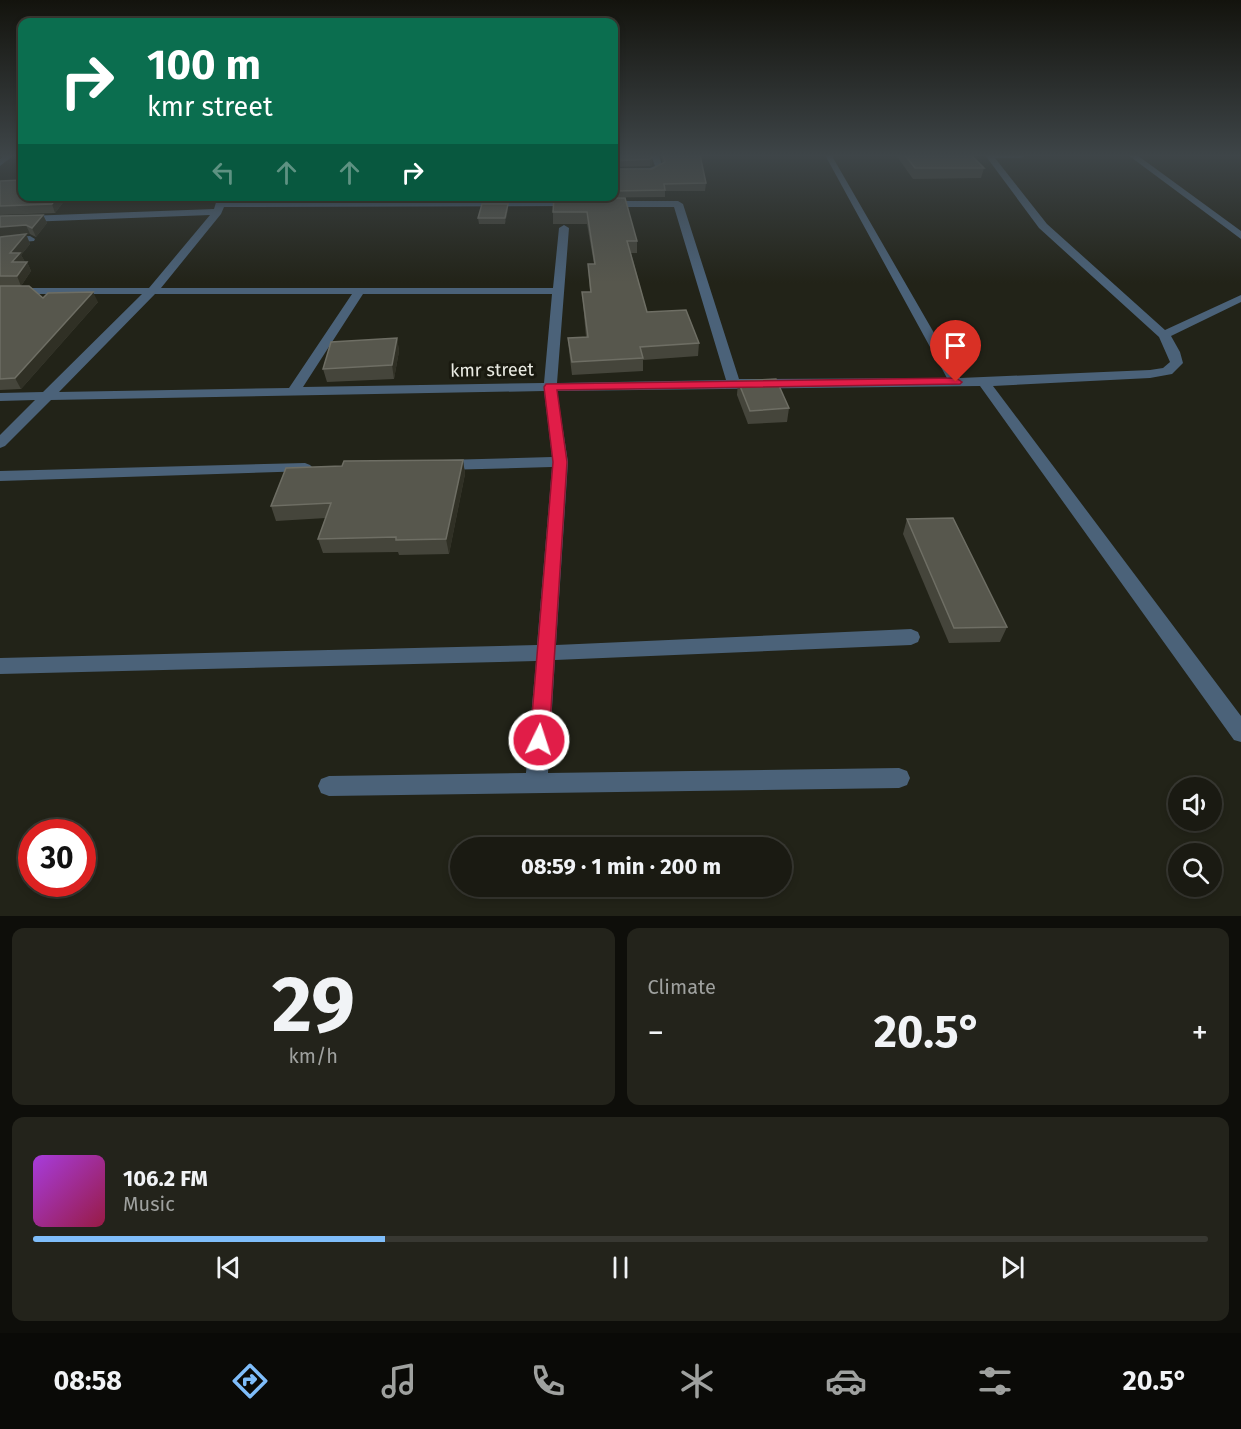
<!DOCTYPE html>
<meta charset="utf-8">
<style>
:root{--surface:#1a1a12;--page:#23231b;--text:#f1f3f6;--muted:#9fa19f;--line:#383832;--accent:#7fbdfa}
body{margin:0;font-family:"Fira Sans",sans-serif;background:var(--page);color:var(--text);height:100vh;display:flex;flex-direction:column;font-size:22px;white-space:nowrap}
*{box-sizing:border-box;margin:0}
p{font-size:20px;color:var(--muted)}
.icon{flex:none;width:33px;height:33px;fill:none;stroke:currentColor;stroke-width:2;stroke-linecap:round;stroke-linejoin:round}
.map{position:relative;height:916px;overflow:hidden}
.panel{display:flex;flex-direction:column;gap:12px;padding:12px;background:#0e0e0a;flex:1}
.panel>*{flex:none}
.guide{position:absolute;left:18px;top:18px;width:600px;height:183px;border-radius:12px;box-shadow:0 3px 9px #0003,0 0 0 2px var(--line);background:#0b6e4f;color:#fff;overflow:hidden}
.fabs{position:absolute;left:1168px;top:777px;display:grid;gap:12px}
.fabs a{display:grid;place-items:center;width:54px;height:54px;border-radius:50%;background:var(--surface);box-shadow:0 3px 9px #0003,0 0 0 2px var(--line);font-size:30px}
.speed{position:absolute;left:18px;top:819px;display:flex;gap:12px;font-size:30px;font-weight:700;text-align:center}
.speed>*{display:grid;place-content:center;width:78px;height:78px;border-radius:50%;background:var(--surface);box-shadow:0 3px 9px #0003,0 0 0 2px var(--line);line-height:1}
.speed .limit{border:9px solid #d22;background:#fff;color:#111}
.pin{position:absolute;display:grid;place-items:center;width:51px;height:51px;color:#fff;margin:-62px -26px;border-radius:50% 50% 50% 0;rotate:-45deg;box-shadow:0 0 6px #0007}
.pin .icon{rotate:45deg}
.me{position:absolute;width:66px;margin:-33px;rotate:4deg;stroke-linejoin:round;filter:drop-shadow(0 0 4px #0008)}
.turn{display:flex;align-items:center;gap:21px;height:126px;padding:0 30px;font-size:27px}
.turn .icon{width:78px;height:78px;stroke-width:2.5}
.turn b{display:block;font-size:42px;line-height:51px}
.lanes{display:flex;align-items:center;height:57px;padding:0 30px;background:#0003;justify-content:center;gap:30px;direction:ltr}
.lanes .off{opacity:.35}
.big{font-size:45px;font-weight:700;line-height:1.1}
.panel .card{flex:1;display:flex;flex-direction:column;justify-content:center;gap:9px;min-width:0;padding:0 21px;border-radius:12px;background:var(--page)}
.panel .dial{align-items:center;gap:0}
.dial b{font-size:78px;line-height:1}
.song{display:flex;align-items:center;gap:18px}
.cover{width:72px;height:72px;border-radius:9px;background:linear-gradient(135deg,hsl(280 70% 55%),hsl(340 70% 35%))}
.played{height:6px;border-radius:3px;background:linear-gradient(90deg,var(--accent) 30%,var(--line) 30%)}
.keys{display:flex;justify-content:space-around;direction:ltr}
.heat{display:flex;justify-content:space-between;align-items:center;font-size:33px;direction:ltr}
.panel .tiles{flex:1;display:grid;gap:12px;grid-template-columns:1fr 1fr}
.card:last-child{grid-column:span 2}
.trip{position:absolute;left:450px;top:837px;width:342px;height:60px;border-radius:30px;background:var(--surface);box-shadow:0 3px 9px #0003,0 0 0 2px var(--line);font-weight:700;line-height:60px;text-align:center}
.menu{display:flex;height:96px;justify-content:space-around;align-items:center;background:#0a0a07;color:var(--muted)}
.menu .icon{width:42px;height:42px}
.menu .selected{color:var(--accent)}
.menu b{font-size:27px;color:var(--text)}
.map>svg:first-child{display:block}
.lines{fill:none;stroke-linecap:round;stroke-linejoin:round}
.minor{fill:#4b6279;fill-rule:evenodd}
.wall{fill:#45453b}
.shaded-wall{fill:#303025}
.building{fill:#57574d;stroke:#6e6e64;stroke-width:1.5}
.route{fill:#e11d48;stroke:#92132f;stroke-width:1.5}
.labels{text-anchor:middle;stroke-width:6;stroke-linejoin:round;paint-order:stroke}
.street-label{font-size:18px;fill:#eaebe3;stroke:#19190f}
</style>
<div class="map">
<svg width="1241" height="916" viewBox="0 0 1241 916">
<rect width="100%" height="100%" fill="#222318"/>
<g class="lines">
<!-- minor -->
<g class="minor">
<polygon points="5,155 14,155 0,166 0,159"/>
<polygon points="651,155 659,155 663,169 652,174 614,174 614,169 650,168 655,166"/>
<path d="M825 155 832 156 960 378 1150 370 1163 368 1170 362 1159 337 1039 228 985 155H1026L1022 158H995L1047 224 1165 330 1241 295V302L1171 336 1180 352 1183 363 1172 374 1150 378 993 386 1241 716V742L1234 740 980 386 557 391 568 462 556 645 911 629 918 632 920 637 918 642 911 645 555 660 548 773 899 768 907 771 910 778 907 785 899 788 329 796 321 793 318 786 321 779 329 776 526 773 536 661 0 674V658L537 645 552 467 443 470 435 465 443 460 552 457 544 391 51 400 5 446 0 448V435L35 400 0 401V393L43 392 142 294H0V288H149L210 215 0 223V217L214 209 218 196H226V201H573L576 202V206L224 207 221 214 161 288H553L559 228 564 225 569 228 557 383 726 380 674 207H606L601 204 606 201H678L683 204 739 379 947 378ZM155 294H352L289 388 59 392ZM363 294H552L544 383 303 387Z"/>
<polygon points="1128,155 1137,155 1241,231 1241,239"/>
<polygon points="30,236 35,239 34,241 0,244 0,238"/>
<polygon points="305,463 310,465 313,468 310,471 0,481 0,471"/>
</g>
</g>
<!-- wall -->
<g class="wall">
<polygon points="614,155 651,155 652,165 650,166 614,167"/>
<polygon points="660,155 700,155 706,183 705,191 665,191 665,197 556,198 625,198 637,241 637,253 631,253 647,312 699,343 698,356 643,360 643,371 572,375 569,351 568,338 586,337 582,292 590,292 588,264 594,264 587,224 553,224 553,212 554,198 486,199 485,196 614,196 614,169 652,169 663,163"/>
<polygon points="896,155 971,155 984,168 981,178 913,179"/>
<polygon points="0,181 68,196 55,213 0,215"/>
<polygon points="508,209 505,224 479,224 478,218"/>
<polygon points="43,215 47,223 36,237 30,234 0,236"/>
<polygon points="26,234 30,244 21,255 25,262 27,262 31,271 21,286 0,286 0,237"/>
<polygon points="0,286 43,298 98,302 21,389 0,390"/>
<polygon points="397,338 399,351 394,379 327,382 323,369"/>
<polygon points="738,381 789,408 787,422 748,424 737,395"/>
<polygon points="463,460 465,474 449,554 399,555 398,552 323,553 318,539 326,518 276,521 271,506"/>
<polygon points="907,519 1007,627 1000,642 949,643 903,534"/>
</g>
<!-- shaded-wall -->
<g class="shaded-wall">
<polygon points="652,158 652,165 650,166 650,159"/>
<polygon points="58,196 68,196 55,213 52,204"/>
<polygon points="508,204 508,209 505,224 505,218"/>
<polygon points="43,215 47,223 36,237 32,228"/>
<polygon points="26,225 30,234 0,236 0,227"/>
<polygon points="26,234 30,244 21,255 25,262 12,262 10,253"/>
<polygon points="27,262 31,271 21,286 17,276"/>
<polygon points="93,292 98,302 21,389 15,378"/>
<polygon points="397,338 399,351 394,379 392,365"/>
<polygon points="463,460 465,474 449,554 446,539"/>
</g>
<!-- building -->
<g class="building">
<polygon points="614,155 651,155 652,158 650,159 614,161"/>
<polygon points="663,155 700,155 706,183 664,184 665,190 614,191 614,169 652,169 665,162"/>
<polygon points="905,155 971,155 984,168 915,168"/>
<polygon points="22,180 22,196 58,196 52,204 0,206 0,181"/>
<polygon points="554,198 625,198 637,241 627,241 647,312 686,310 699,343 640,347 643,358 572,362 568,338 588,337 582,292 591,292 588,264 595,264 587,212 553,212"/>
<polygon points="482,204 508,204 505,218 478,218"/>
<polygon points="43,215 32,228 26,225 0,227 0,216"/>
<polygon points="26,234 10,253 20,253 12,262 27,262 17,276 0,276 0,237"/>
<polygon points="0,286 29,286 43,298 48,293 93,292 15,378 0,379"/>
<polygon points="397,338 392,365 323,369 331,342"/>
<polygon points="776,379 789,408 750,411 738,381"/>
<polygon points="463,460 446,539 396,540 396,537 318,539 331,503 271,506 286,468 342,466 344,461"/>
<polygon points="953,518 1007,627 954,628 907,519"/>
</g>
<!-- sky -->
<linearGradient id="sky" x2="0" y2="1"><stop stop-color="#13130d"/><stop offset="0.55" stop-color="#3e4548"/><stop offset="1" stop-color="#3e4548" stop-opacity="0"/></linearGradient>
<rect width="1241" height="283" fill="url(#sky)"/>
<!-- route -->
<polygon class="route" points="956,378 962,382 960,384 557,390 567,462 549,740 546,746 539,748 533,746 530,740 553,462 544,387 546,384"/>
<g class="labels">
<!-- street labels -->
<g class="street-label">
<text transform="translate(492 370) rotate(-1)" y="6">kmr street</text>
</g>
</g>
</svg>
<div class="fabs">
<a><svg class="icon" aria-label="sound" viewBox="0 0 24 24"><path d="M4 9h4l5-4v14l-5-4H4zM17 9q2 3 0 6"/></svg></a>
<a><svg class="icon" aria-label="search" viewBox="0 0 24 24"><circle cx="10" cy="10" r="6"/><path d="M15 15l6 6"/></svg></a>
</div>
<div class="speed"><div class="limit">30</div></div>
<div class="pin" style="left:956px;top:382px;background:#d93025"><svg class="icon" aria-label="arrive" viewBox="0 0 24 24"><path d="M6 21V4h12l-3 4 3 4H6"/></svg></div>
<svg class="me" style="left:539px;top:740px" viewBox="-20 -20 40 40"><circle r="17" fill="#e11d48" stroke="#fff" stroke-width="3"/><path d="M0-11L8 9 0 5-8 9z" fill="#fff"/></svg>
<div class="trip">08:59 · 1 min · 200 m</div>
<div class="guide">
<div class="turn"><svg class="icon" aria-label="right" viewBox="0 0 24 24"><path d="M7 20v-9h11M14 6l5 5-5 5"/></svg><div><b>100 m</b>kmr street</div></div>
<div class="lanes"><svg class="icon off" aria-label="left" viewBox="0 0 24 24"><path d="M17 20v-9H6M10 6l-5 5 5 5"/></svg><svg class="icon off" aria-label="ahead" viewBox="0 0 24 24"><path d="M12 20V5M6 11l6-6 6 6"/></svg><svg class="icon off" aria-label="ahead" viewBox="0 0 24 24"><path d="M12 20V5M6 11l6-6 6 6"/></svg><svg class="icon" aria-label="right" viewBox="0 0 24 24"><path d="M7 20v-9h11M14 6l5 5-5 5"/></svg></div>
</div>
</div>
<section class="panel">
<div class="tiles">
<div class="card dial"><b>29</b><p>km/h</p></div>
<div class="card"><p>Climate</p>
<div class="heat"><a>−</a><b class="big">20.5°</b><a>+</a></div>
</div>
<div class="card">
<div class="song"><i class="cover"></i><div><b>106.2 FM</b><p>Music</p></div></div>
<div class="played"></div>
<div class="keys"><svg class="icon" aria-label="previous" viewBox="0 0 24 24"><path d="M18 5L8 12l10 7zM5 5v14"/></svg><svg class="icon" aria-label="pause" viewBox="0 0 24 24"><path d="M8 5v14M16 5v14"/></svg><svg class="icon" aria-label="next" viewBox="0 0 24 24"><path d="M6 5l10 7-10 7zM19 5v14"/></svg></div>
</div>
</div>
</section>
<nav class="menu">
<b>08:58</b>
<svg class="icon selected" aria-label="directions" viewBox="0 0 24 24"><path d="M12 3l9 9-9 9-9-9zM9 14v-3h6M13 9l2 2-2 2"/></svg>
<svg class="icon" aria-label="music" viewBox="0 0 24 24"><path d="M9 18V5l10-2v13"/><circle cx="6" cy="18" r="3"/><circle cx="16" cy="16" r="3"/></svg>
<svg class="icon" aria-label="phone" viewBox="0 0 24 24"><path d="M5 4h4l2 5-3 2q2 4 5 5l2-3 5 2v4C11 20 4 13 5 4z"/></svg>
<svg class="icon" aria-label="climate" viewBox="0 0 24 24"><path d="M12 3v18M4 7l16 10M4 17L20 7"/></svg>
<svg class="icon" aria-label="car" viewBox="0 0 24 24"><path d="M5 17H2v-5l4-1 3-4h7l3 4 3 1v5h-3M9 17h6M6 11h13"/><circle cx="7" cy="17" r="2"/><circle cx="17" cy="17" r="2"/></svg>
<svg class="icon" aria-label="filters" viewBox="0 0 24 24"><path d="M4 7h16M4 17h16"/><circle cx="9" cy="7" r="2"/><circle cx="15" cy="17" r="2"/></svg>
<b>20.5°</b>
</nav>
